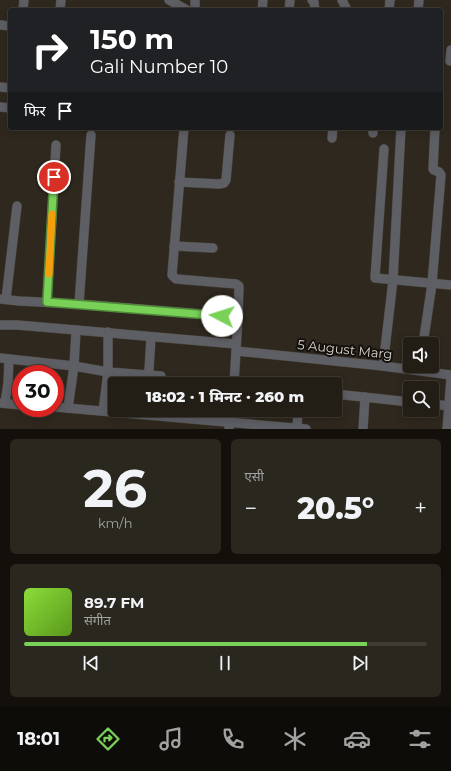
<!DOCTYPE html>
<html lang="hi">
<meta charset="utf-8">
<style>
:root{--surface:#221e16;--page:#2a271f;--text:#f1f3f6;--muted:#a2a2a1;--line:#3f3c35;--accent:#79d158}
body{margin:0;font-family:Montserrat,"Noto Sans Devanagari",sans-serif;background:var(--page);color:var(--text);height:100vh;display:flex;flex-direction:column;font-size:15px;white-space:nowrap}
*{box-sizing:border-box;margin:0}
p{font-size:13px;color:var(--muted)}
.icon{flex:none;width:22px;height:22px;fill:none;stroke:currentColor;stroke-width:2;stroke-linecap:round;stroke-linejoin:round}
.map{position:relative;height:429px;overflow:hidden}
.panel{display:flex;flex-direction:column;gap:10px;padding:10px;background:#13100c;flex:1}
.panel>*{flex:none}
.banner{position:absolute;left:8px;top:8px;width:435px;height:122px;border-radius:4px;box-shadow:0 2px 10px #0003,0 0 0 1px var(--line);background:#202124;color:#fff;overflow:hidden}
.controls{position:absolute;left:403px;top:337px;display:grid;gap:8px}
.controls a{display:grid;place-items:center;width:36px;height:36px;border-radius:4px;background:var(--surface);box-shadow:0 2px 10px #0003,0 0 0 1px var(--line);font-size:20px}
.speed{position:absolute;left:12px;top:365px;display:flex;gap:8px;font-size:20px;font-weight:700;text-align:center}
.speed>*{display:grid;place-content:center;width:52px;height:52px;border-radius:50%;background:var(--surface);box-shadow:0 2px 10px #0003,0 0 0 1px var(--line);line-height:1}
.speed .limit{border:6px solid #d22;background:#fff;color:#111}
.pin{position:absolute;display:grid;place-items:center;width:34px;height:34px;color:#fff;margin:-17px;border:2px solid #fff;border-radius:50%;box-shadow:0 1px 4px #0007}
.me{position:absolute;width:44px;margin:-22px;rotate:275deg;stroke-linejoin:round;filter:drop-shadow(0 0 3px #0008)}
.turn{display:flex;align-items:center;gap:14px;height:84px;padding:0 16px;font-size:18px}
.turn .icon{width:52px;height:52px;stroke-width:2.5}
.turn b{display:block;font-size:28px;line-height:34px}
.then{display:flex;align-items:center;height:38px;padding:0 16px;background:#0003;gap:8px;font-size:15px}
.big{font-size:30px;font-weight:800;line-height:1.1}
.panel .card{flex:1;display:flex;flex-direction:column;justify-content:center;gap:6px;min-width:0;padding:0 14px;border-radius:6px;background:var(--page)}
.panel .dial{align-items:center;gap:0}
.dial b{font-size:52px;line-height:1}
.song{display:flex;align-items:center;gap:12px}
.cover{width:48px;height:48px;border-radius:6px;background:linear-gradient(135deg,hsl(90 70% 55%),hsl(90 70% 35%))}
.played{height:4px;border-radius:2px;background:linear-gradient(90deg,var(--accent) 85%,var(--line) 85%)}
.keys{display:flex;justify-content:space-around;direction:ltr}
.heat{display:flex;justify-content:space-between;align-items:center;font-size:22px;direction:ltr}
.panel .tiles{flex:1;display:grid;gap:10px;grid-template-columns:1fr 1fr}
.card:last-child{grid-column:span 2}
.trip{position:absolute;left:108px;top:377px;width:234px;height:40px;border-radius:4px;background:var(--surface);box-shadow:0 2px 10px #0003,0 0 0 1px var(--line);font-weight:800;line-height:40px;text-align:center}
.dock{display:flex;height:64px;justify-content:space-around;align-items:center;background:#0e0c09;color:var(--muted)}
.dock .icon{width:28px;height:28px}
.dock .current{color:var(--accent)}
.dock b{font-size:18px;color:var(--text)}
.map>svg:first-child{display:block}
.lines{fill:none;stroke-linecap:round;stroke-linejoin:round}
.minor-casing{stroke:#49443a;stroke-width:10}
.minor{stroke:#5e5f65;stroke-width:9}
.route-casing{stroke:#4f8839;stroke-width:10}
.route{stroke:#79d158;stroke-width:7}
.slow{stroke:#f59e0b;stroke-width:7}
.labels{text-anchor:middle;stroke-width:4;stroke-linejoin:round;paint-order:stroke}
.street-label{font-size:13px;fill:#d8d4ce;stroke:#14110d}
</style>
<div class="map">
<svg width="451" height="429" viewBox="0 0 451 429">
<rect width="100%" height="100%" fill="#2e281e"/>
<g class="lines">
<defs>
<g id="minor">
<polyline points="169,0 187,10"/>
<polyline points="312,0 314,2 315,10"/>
<polyline points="342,0 347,10"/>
<polyline points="23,10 24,0"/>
<polyline points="60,10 61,0"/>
<polyline points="195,10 195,0"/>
<polyline points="262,10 263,0"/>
<polyline points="289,10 290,0"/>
<polyline points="389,10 390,0"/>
<polyline points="418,10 419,0"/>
<polyline points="0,25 10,26"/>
<polyline points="450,61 451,50"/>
<polyline points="0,87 10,88"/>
<polyline points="0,107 10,108"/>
<polyline points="184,128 172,275 176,279 236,284 239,286 238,317 234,384"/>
<polyline points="373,133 373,128"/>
<polyline points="332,138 333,128"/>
<polyline points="384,149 375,278 451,285"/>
<polyline points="179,182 219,184 224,183 226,180 230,135"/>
<polyline points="174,246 213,248"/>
<polyline points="0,299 19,301 79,304 238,317"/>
<polyline points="6,299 17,206"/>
<polyline points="47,302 56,145"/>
<polyline points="79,304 91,135"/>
<polyline points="0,325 17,325 76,330 236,344"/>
<polyline points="423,344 432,284 441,175 439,172 434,170 433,169 435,128"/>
<polyline points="236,351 383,366 451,375"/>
<polyline points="0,358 74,366 108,372 161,376"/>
<polyline points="383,366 393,280 401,128"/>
<polyline points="234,383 244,384"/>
<polyline points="145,384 145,380 149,370 151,337"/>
<polyline points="335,394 410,402"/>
<polyline points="0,403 21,405"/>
<polyline points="5,403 8,383 9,359"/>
<polyline points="432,404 449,406"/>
<polyline points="55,407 306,429"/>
<polyline points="68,408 74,366 76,330"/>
<polyline points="103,411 108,372 108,332"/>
<polyline points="297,428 298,410"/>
<polyline points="229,429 231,410"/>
<polyline points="363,429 365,397"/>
<polyline points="447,429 451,378"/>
</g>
</defs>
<!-- minor casing -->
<use href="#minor" class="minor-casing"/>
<!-- minor -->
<use href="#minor" class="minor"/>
</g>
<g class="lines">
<defs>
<polyline id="route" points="54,177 47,302 222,316"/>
</defs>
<!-- route casing -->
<use href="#route" class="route-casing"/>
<!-- route -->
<use href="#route" class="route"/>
<!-- slow -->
<polyline class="slow" points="49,274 52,214"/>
</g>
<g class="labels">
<!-- street labels -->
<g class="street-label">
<text transform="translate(345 349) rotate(6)" y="5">5 August Marg</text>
</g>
</g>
</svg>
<div class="controls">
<a><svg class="icon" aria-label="sound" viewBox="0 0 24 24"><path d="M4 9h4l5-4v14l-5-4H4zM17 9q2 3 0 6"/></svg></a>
<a><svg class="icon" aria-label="search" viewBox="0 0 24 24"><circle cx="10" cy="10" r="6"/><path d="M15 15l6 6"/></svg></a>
</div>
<div class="speed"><div class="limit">30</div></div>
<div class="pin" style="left:54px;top:177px;background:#d93025"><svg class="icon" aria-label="arrive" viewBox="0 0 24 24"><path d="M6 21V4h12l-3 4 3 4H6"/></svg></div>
<svg class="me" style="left:222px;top:316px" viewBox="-20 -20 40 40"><circle r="19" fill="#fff"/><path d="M0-13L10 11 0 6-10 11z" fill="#79d158"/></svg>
<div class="trip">18:02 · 1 मिनट · 260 m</div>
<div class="banner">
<div class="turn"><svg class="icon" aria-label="right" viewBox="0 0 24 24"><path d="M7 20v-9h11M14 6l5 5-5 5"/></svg><div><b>150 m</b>Gali Number 10</div></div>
<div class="then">फिर<svg class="icon" aria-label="arrive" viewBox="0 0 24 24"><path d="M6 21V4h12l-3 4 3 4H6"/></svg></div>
</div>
</div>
<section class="panel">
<div class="tiles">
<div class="card dial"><b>26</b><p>km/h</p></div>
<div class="card"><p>एसी</p>
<div class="heat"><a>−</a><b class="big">20.5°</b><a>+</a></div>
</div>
<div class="card">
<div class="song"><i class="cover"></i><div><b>89.7 FM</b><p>संगीत</p></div></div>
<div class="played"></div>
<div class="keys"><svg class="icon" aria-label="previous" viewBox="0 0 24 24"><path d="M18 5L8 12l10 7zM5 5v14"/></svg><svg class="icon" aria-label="pause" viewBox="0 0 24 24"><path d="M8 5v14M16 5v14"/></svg><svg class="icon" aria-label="next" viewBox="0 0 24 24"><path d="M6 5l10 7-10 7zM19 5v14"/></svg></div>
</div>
</div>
</section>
<nav class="dock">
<b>18:01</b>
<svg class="icon current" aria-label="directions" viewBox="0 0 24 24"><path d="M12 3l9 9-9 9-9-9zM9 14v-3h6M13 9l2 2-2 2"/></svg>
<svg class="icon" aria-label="music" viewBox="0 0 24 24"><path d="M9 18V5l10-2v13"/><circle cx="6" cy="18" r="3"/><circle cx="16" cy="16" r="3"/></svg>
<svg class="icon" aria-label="phone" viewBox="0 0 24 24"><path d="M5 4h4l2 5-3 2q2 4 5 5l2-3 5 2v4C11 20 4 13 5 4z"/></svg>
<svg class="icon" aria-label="climate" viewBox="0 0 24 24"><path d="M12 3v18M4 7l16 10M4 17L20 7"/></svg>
<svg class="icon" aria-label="car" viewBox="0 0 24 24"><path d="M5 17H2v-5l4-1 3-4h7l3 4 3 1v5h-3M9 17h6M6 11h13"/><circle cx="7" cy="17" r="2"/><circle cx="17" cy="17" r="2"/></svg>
<svg class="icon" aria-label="filters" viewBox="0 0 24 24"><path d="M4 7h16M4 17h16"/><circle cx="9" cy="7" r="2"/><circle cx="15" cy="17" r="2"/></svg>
</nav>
